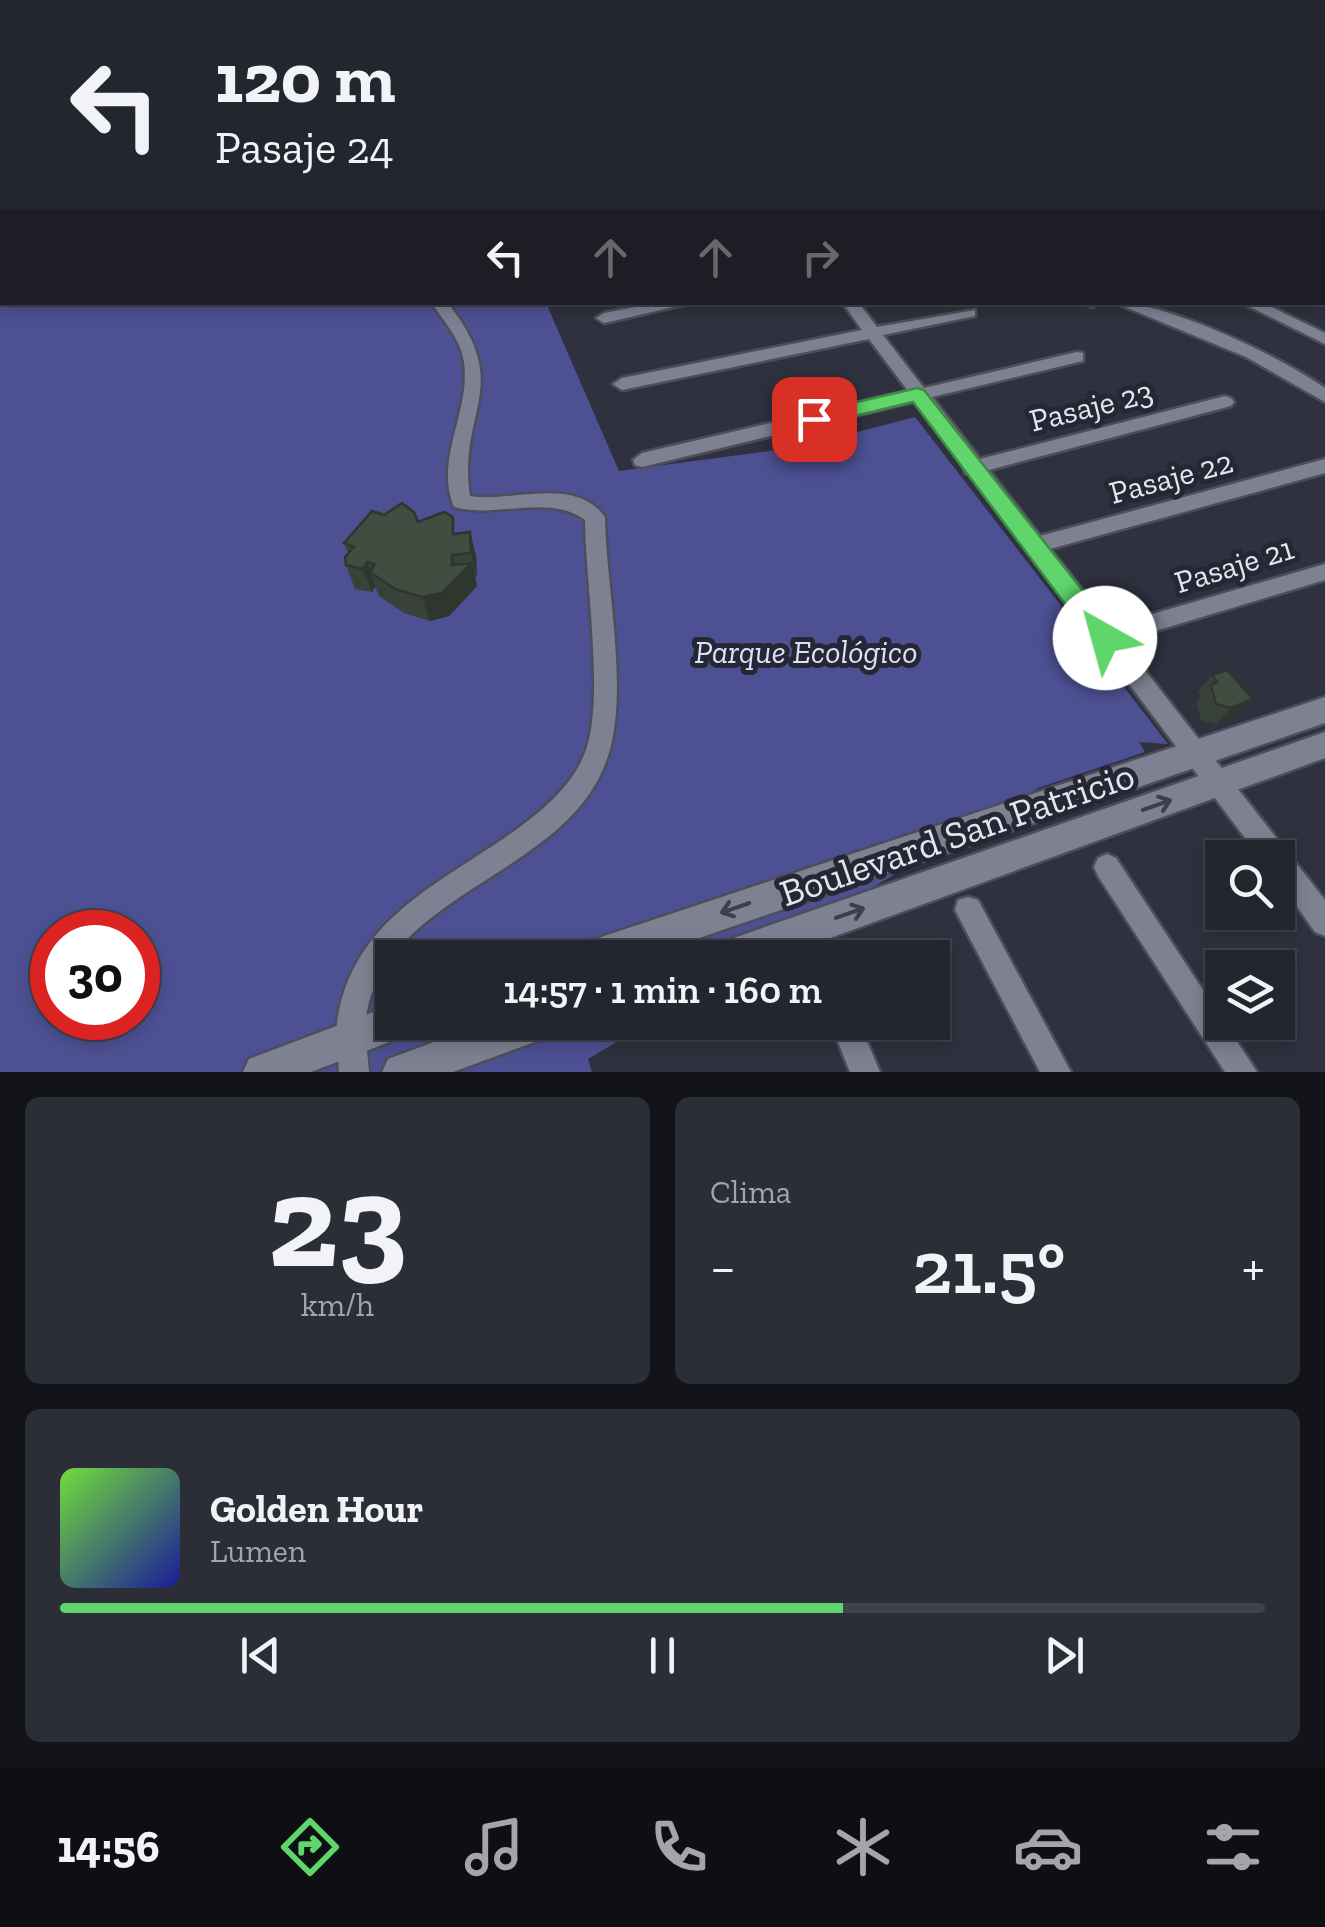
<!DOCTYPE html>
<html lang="es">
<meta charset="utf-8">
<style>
:root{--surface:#23252f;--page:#2b2d37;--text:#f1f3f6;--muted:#a3a5aa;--line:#40424b;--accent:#5fd56b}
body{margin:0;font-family:"Zilla Slab",serif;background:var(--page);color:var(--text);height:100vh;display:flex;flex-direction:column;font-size:38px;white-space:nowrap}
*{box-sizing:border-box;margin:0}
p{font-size:32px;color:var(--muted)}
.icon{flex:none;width:55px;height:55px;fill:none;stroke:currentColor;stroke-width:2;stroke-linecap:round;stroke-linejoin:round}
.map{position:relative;height:1072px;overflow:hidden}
.panel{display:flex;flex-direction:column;gap:25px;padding:25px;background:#13141a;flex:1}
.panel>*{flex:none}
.top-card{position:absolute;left:0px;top:0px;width:1325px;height:305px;box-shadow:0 5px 15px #0003,0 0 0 2px var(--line);background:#23252f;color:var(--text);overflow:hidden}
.tools{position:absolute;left:1205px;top:840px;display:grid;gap:20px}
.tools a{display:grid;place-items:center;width:90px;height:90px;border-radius:0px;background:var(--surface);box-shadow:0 5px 15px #0003,0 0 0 2px var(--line);font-size:50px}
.speed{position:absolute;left:30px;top:910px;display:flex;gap:20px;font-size:50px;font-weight:700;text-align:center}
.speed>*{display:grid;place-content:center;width:130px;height:130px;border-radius:50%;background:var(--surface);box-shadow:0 5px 15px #0003,0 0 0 2px var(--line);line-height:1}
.speed .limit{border:15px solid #d22;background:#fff;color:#111}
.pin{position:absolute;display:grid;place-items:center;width:85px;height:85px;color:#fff;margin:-42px;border-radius:20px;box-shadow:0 5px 15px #0006}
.me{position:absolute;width:110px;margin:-55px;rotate:322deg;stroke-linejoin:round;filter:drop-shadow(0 0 8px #0008)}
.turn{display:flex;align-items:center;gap:35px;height:210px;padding:0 50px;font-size:45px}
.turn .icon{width:130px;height:130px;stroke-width:2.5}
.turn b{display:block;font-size:70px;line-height:85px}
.lanes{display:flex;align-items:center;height:95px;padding:0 50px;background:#0003;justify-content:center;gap:50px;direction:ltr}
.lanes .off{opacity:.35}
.big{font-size:75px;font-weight:600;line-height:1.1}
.panel .tile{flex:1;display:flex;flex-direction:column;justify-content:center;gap:15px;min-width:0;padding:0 35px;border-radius:15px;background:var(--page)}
.panel .dial{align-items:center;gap:0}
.dial b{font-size:130px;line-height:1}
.song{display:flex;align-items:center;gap:30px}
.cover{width:120px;height:120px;border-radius:15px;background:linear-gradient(135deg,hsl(100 70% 55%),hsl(240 70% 35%))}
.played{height:10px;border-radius:5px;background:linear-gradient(90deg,var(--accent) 65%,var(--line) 65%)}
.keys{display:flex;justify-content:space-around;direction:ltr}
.heat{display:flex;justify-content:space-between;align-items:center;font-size:55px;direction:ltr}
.panel .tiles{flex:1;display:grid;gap:25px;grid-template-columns:1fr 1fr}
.tile:last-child{grid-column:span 2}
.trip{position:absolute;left:375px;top:940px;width:575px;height:100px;border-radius:0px;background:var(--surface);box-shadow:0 5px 15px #0003,0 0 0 2px var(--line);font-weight:600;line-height:100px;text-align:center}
.menu{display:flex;height:160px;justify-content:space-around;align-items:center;background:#0e0f13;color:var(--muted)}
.menu .icon{width:70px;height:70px}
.menu .selected{color:var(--accent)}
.menu b{font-size:45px;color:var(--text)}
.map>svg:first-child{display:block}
.green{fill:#4d5193;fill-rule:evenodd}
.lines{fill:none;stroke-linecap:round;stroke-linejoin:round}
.river{fill:#1a0d5b;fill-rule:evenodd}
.minor-casing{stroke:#4c4e5a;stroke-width:5}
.tertiary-casing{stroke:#4c4e5a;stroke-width:5}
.minor{fill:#7e8191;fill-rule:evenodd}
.tertiary{fill:#7e8191;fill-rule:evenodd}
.wall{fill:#384238}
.shaded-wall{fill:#2e362e}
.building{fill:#414d41;stroke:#2e362e;stroke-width:2.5}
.oneway{stroke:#3b3e4b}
.route{fill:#5fd56b;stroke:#3e8a46;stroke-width:2.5}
.labels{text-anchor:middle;stroke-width:10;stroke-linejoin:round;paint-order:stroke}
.street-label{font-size:32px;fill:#e4e6ef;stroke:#252734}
.park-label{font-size:32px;font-style:italic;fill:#dde1f8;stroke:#252734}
.near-street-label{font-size:38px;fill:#e4e6ef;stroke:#252734}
</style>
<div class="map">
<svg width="1325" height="1072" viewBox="0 0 1325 1072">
<rect width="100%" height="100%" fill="#2f313f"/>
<!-- green -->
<path class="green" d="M0 0H425L2 2V302L546 303 619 471 800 447 915 417 1168 744 1139 742 1145 752 1038 788 757 957 392 958V1022L648 1023 588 1059 592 1072H0ZM52 932H138V1018H52Z"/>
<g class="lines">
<!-- river -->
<g class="river">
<polygon points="1055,0 1073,0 1074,2 1057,2"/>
<polygon points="1322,148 1325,149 1325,163 1322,162"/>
</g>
<defs>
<g id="minor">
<polygon points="652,0 662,0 663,2 653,2"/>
<rect x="744" y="0" width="10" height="2"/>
<rect x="1322" y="47" width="3" height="7"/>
<polygon points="1322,101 1325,101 1325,110 1322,109"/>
<polygon points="1322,199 1325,200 1325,208 1322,208"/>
<rect x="1322" y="255" width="3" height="9"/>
<path d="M431 302H447C515 387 457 410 470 496 512 503 575 475 605 517 606 587 630 694 607 759 568 874 392 890 367 1011 363 1031 368 1052 369 1072H339C338 1052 334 1031 339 1011 359 917 441 883 513 832 541 812 571 787 584 755 606 705 585 579 585 520 548 493 497 519 454 507 433 458 474 407 463 357 458 336 443 320 431 302Z"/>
<polygon points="661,302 696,302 604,323 596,318 604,313"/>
<polygon points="842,302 858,302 877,327 975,310 975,316 883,335 924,388 1077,352 1083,353 1083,361 932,397 980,459 1225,396 1231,398 1234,402 1231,406 989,470 1040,536 1325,459 1325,473 1050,549 1111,626 1325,564 1325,580 1122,641 1325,900 1325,936 1315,932 1278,880 1278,858 1260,858 971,474 965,473 964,465 916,401 642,467 635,465 633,460 642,453 908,391 869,339 622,390 613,384 622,378 862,330"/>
<polygon points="1078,302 1100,302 1093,307"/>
<path d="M1113 302C1166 302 1280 356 1325 388V402L1246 357Z"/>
<polygon points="1240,302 1261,302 1325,333 1325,344"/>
<polygon points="1107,854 1116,858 1257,1072 1225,1072 1098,876 1094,867 1098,858"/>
<polygon points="968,897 978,900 1071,1072 1040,1072 955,910 958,900"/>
<polygon points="830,1022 859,1022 880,1072 850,1072"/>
</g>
<g id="tertiary">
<polygon points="1325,697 1325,723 641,958 572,958 577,946 589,941"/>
<polygon points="1325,732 1325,758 775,958 708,958 713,946 725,941"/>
<polygon points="392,1005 392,1022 413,1022 408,1035 311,1072 243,1072 249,1059"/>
<polygon points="488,1022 559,1022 554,1035 453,1072 382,1072 388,1059"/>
</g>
</defs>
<!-- minor casing -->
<use href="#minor" class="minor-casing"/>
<!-- tertiary casing -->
<use href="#tertiary" class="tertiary-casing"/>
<!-- minor -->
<use href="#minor" class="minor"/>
<!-- tertiary -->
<use href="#tertiary" class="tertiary"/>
</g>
<!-- wall -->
<g class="wall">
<polygon points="384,515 457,533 476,556 477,577 475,577 477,586 449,616 430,621 404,613 379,596 375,587 372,592 355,589 346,565 348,553 344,543"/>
<polygon points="1212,675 1253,699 1238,716 1216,724 1201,720 1196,702 1201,696 1198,692"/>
</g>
<!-- shaded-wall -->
<g class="shaded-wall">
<polygon points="470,532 476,556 477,577 471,553"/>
<polygon points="452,555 458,576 472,563 477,586 449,616 430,621 422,597 452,565"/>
<polygon points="367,562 375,587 372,592 363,569"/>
<polygon points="1253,699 1238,716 1216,724 1231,708"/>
</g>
<!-- building -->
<g class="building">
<polygon points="402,503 414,512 418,522 444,512 453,517 453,534 470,532 471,553 452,555 452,565 472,563 442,593 422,597 395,589 370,572 375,564 367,562 363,569 346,565 345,557 354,547 344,543 372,511 384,515"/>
<polygon points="1227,670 1253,699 1231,708 1216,704 1211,685 1217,682 1212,675"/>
</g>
<!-- one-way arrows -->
<defs><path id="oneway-shaft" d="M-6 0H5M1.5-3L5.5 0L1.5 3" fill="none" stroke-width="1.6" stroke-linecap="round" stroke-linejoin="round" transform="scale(2.5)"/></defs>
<g class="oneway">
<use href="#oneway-shaft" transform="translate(1157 805) rotate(-19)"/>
<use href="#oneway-shaft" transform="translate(735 908) rotate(161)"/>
<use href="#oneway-shaft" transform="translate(850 913) rotate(-19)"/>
</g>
<!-- route -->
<polygon class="route" points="917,388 924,390 1114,630 1117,638 1114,645 1096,645 913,402 814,426 804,419 814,412"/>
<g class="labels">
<!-- street labels -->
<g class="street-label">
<text transform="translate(1091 406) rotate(-14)" y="11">Pasaje 23</text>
<text transform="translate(1171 477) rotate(-15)" y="11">Pasaje 22</text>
<text transform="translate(1234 565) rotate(-17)" y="11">Pasaje 21</text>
</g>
<!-- park labels -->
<g class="park-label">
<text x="806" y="663">Parque Ecológico</text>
</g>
<!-- near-street labels -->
<g class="near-street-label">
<text transform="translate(957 834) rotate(-19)" y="13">Boulevard San Patricio</text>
</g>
</g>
</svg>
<div class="tools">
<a><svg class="icon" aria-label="search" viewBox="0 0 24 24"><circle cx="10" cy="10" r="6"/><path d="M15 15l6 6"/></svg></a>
<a><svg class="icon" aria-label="layers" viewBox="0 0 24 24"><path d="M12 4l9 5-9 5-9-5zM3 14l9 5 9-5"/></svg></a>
</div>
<div class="speed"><div class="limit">30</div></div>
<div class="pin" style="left:814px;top:419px;background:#d93025"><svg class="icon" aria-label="arrive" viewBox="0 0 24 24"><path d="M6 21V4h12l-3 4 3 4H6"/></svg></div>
<svg class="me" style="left:1105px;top:638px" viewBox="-20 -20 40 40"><circle r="19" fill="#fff"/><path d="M0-13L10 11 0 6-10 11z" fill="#5fd56b"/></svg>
<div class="trip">14:57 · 1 min · 160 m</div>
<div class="top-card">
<div class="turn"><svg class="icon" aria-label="left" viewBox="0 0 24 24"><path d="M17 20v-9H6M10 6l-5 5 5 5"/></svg><div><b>120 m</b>Pasaje 24</div></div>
<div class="lanes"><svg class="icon" aria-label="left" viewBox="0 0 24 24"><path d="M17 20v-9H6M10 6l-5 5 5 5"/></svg><svg class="icon off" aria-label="ahead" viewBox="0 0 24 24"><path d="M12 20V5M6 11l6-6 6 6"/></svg><svg class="icon off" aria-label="ahead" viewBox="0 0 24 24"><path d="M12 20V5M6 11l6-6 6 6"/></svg><svg class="icon off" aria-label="right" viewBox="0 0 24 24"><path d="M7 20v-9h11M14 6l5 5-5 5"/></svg></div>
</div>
</div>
<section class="panel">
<div class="tiles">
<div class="tile dial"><b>23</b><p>km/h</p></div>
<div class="tile"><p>Clima</p>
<div class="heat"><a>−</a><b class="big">21.5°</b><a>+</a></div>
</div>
<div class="tile">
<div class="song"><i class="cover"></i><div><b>Golden Hour</b><p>Lumen</p></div></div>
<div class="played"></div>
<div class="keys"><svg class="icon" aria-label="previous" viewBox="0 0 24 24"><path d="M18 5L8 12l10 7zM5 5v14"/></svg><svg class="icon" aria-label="pause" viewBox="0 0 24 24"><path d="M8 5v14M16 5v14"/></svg><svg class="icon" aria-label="next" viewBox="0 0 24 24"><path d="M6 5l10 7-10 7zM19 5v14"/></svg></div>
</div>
</div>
</section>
<nav class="menu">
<b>14:56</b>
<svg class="icon selected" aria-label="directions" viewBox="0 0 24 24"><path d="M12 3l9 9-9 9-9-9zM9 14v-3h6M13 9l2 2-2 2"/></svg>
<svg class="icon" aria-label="music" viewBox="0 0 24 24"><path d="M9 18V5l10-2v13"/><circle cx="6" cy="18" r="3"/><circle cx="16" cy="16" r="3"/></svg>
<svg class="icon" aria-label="phone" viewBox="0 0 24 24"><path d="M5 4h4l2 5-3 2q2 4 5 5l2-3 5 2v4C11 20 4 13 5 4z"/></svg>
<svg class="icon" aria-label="climate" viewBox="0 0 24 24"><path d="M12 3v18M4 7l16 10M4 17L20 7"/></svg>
<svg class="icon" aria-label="car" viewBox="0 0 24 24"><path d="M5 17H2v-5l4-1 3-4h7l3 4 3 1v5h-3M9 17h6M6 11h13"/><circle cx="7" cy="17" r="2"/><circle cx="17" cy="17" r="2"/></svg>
<svg class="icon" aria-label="filters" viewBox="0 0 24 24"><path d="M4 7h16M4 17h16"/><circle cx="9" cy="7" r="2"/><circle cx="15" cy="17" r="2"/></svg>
</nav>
